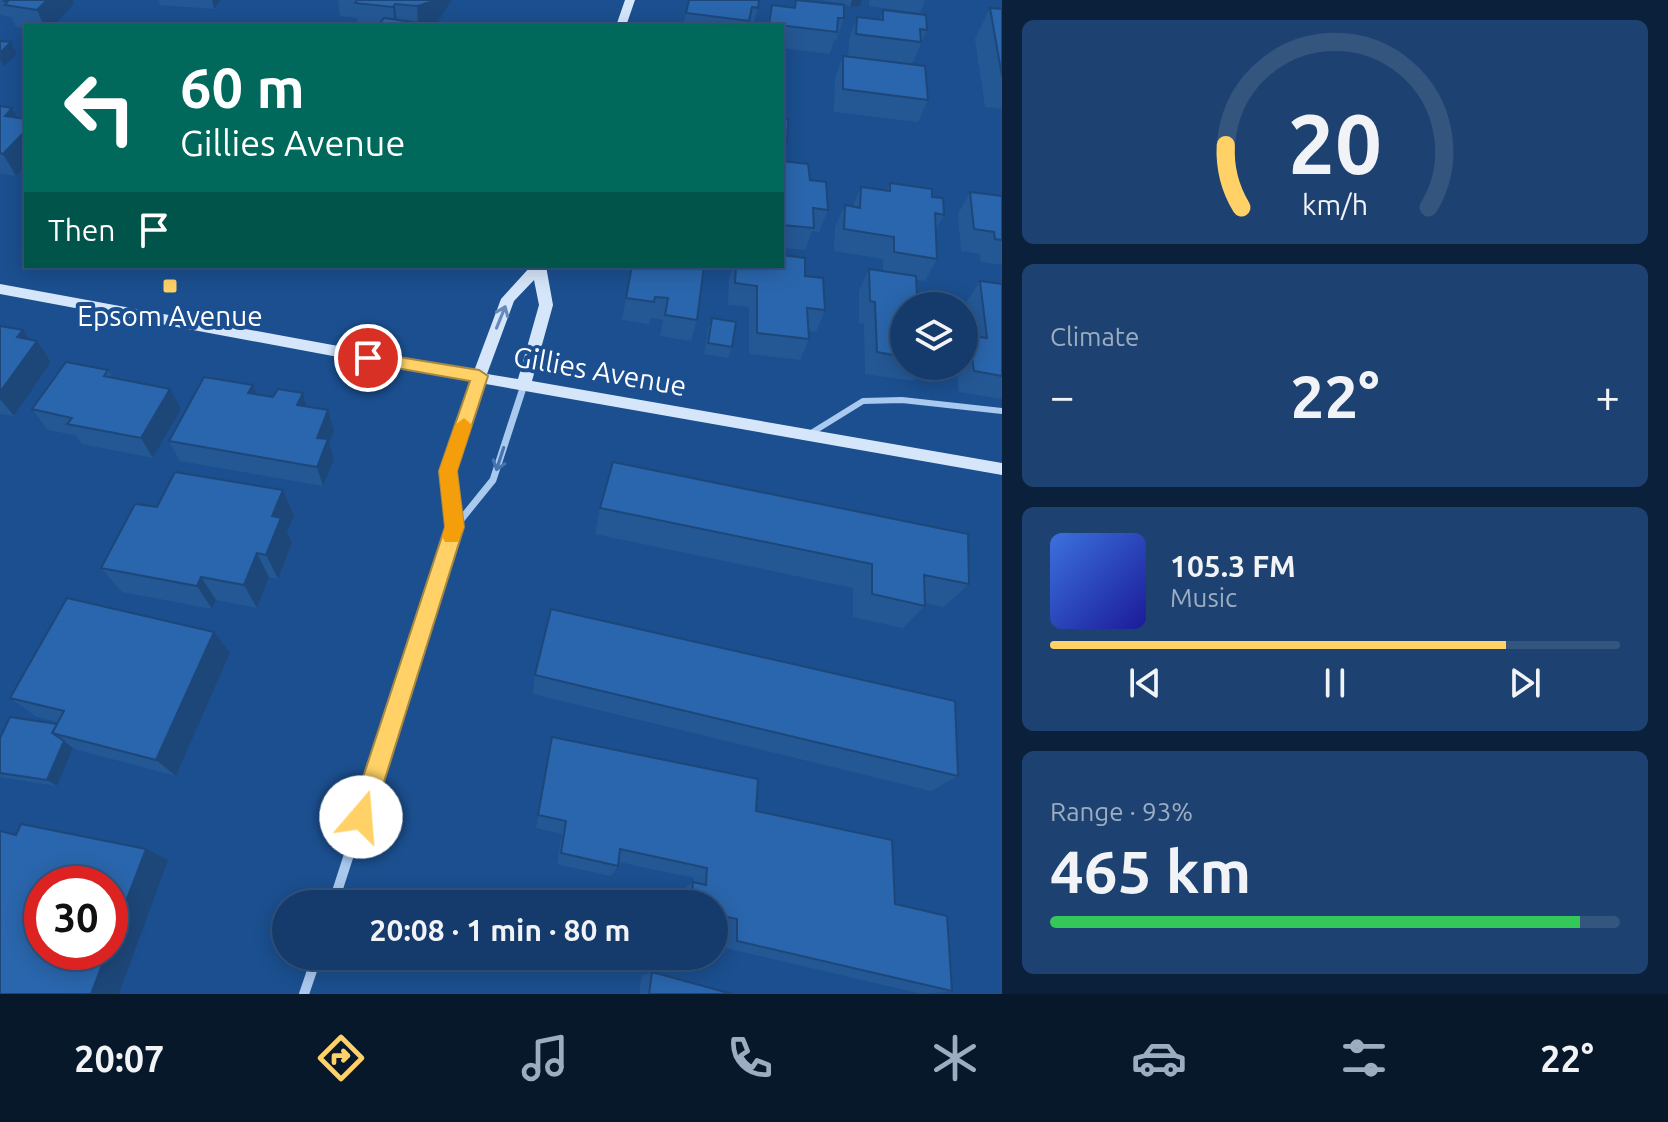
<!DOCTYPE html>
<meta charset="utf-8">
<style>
:root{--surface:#143b6b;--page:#1d4271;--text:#f1f3f6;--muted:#9dadc1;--line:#33557e;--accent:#ffd166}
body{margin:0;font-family:Ubuntu,sans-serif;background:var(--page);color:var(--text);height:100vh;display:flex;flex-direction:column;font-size:30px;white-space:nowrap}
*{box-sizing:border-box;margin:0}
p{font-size:26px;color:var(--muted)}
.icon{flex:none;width:44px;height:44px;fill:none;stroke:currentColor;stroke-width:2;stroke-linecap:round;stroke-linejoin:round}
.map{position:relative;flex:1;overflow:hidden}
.drawer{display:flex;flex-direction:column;gap:20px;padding:20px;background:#0b203b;width:666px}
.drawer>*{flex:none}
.top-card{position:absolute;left:24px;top:24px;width:760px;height:244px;border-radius:0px;box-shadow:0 4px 20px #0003,0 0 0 2px var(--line);background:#00695c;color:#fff;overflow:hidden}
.fabs{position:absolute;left:890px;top:292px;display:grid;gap:16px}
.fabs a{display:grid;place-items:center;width:88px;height:88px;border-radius:50%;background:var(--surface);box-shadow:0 4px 20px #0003,0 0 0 2px var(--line);font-size:40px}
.speed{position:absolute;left:24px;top:866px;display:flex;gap:16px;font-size:40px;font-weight:700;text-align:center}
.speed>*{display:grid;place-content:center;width:104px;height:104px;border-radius:50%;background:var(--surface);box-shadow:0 4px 20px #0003,0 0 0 2px var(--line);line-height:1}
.speed .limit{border:12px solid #d22;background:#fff;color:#111}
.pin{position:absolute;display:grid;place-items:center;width:68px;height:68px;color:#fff;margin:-34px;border:4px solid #fff;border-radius:50%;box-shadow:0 2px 8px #0007}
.me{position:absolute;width:88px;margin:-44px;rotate:18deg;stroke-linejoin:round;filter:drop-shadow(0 0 6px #0008)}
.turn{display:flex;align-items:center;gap:28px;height:168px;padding:0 24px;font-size:36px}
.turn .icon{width:104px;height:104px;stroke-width:2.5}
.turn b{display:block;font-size:56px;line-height:68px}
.then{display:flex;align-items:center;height:76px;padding:0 24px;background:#0003;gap:16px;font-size:30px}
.big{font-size:60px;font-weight:600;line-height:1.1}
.drawer .widget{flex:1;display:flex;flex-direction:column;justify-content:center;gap:12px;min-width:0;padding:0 28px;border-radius:12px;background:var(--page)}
.drawer .dial{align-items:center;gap:0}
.dial svg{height:208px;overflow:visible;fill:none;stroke:var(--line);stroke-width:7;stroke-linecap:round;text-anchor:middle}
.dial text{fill:var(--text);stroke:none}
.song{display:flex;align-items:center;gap:24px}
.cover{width:96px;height:96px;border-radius:12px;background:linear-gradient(135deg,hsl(220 70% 55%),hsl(240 70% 35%))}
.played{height:8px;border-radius:4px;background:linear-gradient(90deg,var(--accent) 80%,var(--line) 80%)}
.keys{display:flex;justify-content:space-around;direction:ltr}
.heat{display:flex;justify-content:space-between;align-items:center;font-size:44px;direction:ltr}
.charge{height:12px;border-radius:6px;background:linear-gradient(90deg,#34c759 93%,var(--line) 0)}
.trip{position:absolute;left:272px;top:890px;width:456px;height:80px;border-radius:40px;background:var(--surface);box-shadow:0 4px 20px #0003,0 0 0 2px var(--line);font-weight:600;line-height:80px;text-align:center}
.tab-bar{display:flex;height:128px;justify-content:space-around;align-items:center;background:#08182b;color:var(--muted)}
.tab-bar .icon{width:56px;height:56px}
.tab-bar .active{color:var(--accent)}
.tab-bar b{font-size:36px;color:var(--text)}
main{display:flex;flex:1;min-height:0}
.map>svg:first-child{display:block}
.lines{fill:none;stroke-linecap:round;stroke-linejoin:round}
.lane{stroke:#a9c9ee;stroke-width:6}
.street-far1{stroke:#a9c9ee;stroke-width:7}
.street{stroke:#a9c9ee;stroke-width:10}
.secondary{fill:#d6e6fa;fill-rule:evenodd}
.wall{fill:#245895}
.shaded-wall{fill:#1d4779}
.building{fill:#2a66ad;stroke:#1d4779;stroke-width:2}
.oneway{stroke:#668bba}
.oneway2{stroke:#4674ac}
.route{fill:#ffd166;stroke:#a68842;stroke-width:2}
.slow{fill:#f59e0b}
.poi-dot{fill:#ffd166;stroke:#1b4f8f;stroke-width:3}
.labels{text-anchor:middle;stroke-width:8;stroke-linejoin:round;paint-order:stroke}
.poi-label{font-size:28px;fill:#fff;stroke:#1b4f8f}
.street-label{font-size:28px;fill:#fff;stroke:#1b4f8f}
</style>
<main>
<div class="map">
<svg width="1002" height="994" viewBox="0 0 1002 994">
<rect width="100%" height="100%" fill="#1b4f8f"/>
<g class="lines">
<!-- lane -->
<polyline class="lane" points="808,435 863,401 902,400 1002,411"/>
<!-- street-far1 -->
<g class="street-far1">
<polyline points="455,527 448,471 479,376"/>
<polyline points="441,569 455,527 493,480 524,385"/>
</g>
<!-- street -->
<g class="street">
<polyline points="333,904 442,567"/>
<polyline points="304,994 317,956"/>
</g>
<!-- secondary -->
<g class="secondary">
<polygon points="625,0 635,0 626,26 616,26"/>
<path d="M531 266H546L553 305 532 381 1002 463V475L429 374 0 294V284L474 371 501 299ZM534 280 539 305 518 379 487 374 514 301Z"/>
</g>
</g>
<!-- wall -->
<g class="wall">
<polygon points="0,0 73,0 74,4 53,26 26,26 26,29 16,27 11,17 0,15"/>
<polygon points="159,0 221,0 214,9 160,5"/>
<polygon points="338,0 452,0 438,22 427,26 358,25 357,18 340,16"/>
<polygon points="689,0 758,8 753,26 683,26"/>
<polygon points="796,0 844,18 836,41 834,40 830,54 782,48 782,26 766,26 772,5 794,8"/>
<polygon points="819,0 862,0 860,6 850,7 842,3"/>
<polygon points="869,0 925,0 920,13 869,6"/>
<polygon points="990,8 1002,9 1002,109 985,107 975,39"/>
<polygon points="883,10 927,30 912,64 928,100 918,122 834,112 835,78 843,56 848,56 849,39 857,17 880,20"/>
<polygon points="0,106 17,118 26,119 26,166 16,176 0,174"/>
<polygon points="782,118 787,143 782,158"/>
<polygon points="782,161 810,180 828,210 819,232 812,231 805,250 782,248"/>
<polygon points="890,183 932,197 944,215 936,229 937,259 925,281 916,280 904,306 904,366 931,366 925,376 918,375 914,381 865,374 864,324 859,323 859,291 869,269 883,271 883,259 834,251 835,227 845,205 853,206 861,187 886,191"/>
<polygon points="970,192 1002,196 1002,265 981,262 980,254 961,251 958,214"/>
<polygon points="632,266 697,320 691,341 660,336 663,320 651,318 649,324 622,320"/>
<polygon points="733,266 782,266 805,276 825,310 816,332 809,331 809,339 800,360 749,354 749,307 728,305 729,279"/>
<polygon points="980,281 1002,284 1002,399 959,392 956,366 964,366 964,343 969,335 966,303"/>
<polygon points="712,318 732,347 728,358 704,354 708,329"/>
<polygon points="0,326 23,330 30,339 37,341 51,362 14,416 0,414"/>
<polygon points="108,370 112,377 181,409 153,458 82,444 75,435 48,430 32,409"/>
<polygon points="303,393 307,407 334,431 329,442 334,459 323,486 180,461 169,441 256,394 273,397"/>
<polygon points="157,507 294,516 287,532 292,543 278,579 269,577 257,608 216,600 212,609 122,592 101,568"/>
<polygon points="600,508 969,584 944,607 925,603 925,606 903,628 853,617 853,588 595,534"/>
<polygon points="230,653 176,776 78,750 73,748 57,786 0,777 0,738 57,724 58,722 37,717 10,698"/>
<polygon points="535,675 958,776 931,791 533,694"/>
<polygon points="552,737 756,811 895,904 952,991 922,994 721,947 722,926 714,924 714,904 680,904 681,891 693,882 694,882 694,878 619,862 618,866 611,876 557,864 562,834 536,828"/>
<polygon points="652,972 732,994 639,994 642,975"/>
</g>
<!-- shaded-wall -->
<g class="shaded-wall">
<polygon points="47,0 73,0 74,4 53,26 44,26 37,10"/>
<polygon points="212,0 221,0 214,9"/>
<polygon points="437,0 452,0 438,22 427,26 418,26 417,6"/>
<polygon points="852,0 862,0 860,6 850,7"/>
<polygon points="395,4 397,26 395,26 393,7"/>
<polygon points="11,42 17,54 4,66 0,59 0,53"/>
<polygon points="12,108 24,131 5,116"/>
<polygon points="26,130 26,166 16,176 3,154"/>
<polygon points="23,330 34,345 37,341 51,362 14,416 0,399 0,392 17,337"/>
<polygon points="253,385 260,405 248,393"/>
<polygon points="170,389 181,409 153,458 141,438"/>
<polygon points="303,393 309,414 297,405"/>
<polygon points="328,410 334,431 329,442 334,459 323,486 317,467 317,438"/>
<polygon points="283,490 294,516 287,532 292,543 278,579 266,555 272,516"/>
<polygon points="257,553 269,577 257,608 244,585"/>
<polygon points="201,577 216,600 212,609 197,586"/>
<polygon points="214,632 230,653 176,776 156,760"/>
<polygon points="64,741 73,748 57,786 47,780"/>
<polygon points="146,849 168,860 119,994 91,994 107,952 110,952 110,943"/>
</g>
<!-- building -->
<g class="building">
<polygon points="5,0 47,0 37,10 5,5 8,1 4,1"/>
<polygon points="357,0 437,0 417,6 395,4 393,7 355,3"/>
<polygon points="689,0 759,0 758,8 752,7 749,21 686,13"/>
<polygon points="796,0 844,5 844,18 838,18 837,32 769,24 772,5 795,8"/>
<polygon points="990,8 1002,9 1002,76"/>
<polygon points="883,10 926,15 927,30 920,29 921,42 856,34 857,17 883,20"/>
<polygon points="384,18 427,24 426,26 378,26"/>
<polygon points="0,41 11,42 0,53"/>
<polygon points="843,56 925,66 928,100 843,89"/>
<polygon points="0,106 12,108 5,116 26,119 26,130 3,154 0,153"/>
<polygon points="782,118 788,119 787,143 782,142"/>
<polygon points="782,161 808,164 810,180 826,182 828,210 813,208 814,228 782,225"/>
<polygon points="890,183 932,189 932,197 943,198 944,215 935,213 937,259 894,252 894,237 844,229 845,205 860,208 861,187 890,191"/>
<polygon points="970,192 1002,196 1002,240 995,239 994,232 974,229"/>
<polygon points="782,255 805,258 805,276 823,278 825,310 807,308 809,339 757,333 757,286 735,283 736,266 782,266"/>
<polygon points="632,266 704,266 697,320 665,315 668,298 655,297 654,302 626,298"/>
<polygon points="869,269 916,276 917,295 938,298 938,306 904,306 904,357 877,352 875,302 870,301"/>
<polygon points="980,281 1002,284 1002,376 974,371 969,335 987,338"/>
<polygon points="712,318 736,322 732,347 708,343"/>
<polygon points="0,326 23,330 17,337 37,341 0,392"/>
<polygon points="66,362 108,370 104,376 170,389 141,438 67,424 72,418 32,409"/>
<polygon points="204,377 253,385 248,393 273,397 278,389 303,393 297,405 328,410 317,438 328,439 317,467 169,441"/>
<polygon points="613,462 968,534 969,584 924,575 925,606 872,594 872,564 600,508"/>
<polygon points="175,472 283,490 272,516 281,518 266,555 257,553 244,585 201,577 197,586 101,568 135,504 157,507"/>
<polygon points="67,598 214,632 156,760 52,733 64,711 10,698"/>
<polygon points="551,609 955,701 958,776 535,675"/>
<polygon points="10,717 57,724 52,733 64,741 47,780 0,773 0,738"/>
<polygon points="552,737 758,779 756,811 892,840 895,904 947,916 952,991 737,941 737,919 714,914 714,904 691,904 693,882 706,885 707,868 620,849 618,866 561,853 566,821 538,815"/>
<polygon points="21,824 146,849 110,943 110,884 42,884 42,952 107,952 91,994 0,994 0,831 16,835"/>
<polygon points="652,972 732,994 649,994"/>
</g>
<!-- one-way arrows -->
<defs><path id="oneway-shaft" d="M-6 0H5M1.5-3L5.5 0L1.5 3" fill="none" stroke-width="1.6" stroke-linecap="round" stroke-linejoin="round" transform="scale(2)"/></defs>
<use class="oneway" href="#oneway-shaft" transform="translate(501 317) rotate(-68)"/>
<use class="oneway2" href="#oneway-shaft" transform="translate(500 459) rotate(108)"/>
<!-- route -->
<polygon class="route" points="368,352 479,370 488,376 457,471 464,527 373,817 369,825 361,828 353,825 350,817 445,527 439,471 470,381 362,362 362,353"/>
<!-- slow -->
<polygon class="slow" points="464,418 472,425 457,471 464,527 458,542 445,542 442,536 445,527 439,471 455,425"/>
<!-- markers -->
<rect class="poi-dot" x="162" y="278" width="16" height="16" rx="4"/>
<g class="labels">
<!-- poi labels -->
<g class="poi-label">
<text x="170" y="326">Epsom Avenue</text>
</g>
<!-- street labels -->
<g class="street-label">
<text transform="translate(600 371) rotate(10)" y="10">Gillies Avenue</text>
</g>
</g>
</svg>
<div class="fabs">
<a><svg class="icon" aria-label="layers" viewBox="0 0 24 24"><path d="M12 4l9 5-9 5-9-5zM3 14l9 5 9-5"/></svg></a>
</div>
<div class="speed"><div class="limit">30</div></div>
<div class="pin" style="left:368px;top:358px;background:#d93025"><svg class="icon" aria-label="arrive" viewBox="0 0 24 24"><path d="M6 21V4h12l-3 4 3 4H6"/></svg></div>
<svg class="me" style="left:361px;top:817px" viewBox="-20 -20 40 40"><circle r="19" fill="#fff"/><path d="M0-13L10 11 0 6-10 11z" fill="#ffd166"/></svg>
<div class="trip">20:08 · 1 min · 80 m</div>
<div class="top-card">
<div class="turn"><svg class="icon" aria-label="left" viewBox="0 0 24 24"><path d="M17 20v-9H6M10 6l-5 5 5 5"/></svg><div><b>60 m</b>Gillies Avenue</div></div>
<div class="then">Then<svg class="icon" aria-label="arrive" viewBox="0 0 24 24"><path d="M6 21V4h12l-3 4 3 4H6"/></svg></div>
</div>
</div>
<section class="drawer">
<div class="widget dial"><svg viewBox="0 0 100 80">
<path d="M14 69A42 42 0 1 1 86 69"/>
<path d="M14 69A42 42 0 0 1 8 45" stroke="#ffd166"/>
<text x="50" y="56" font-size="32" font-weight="700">20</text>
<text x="50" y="72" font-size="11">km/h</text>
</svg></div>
<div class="widget"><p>Climate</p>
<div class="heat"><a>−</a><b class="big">22°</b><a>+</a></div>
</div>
<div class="widget">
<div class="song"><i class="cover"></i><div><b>105.3 FM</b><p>Music</p></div></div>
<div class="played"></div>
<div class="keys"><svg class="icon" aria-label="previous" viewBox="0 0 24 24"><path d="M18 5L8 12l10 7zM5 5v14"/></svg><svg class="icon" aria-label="pause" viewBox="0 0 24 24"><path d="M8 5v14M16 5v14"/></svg><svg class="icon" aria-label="next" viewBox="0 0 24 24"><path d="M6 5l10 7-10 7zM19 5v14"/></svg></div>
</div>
<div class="widget"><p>Range · 93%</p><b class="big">465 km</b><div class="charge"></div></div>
</section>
</main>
<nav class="tab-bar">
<b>20:07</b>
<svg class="icon active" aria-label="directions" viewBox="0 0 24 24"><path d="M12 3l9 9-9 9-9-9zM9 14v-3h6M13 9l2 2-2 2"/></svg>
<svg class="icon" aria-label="music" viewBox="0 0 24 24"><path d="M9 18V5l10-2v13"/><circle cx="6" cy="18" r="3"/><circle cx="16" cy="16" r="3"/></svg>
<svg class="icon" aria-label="phone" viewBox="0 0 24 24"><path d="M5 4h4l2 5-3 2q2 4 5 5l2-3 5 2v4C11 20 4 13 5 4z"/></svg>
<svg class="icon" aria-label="climate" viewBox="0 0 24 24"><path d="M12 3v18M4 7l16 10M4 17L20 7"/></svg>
<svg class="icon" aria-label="car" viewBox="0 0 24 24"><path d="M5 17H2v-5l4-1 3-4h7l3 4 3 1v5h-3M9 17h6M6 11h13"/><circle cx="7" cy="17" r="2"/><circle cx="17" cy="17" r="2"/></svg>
<svg class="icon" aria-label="filters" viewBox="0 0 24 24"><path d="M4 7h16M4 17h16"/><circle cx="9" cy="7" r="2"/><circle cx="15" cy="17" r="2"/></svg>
<b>22°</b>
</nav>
